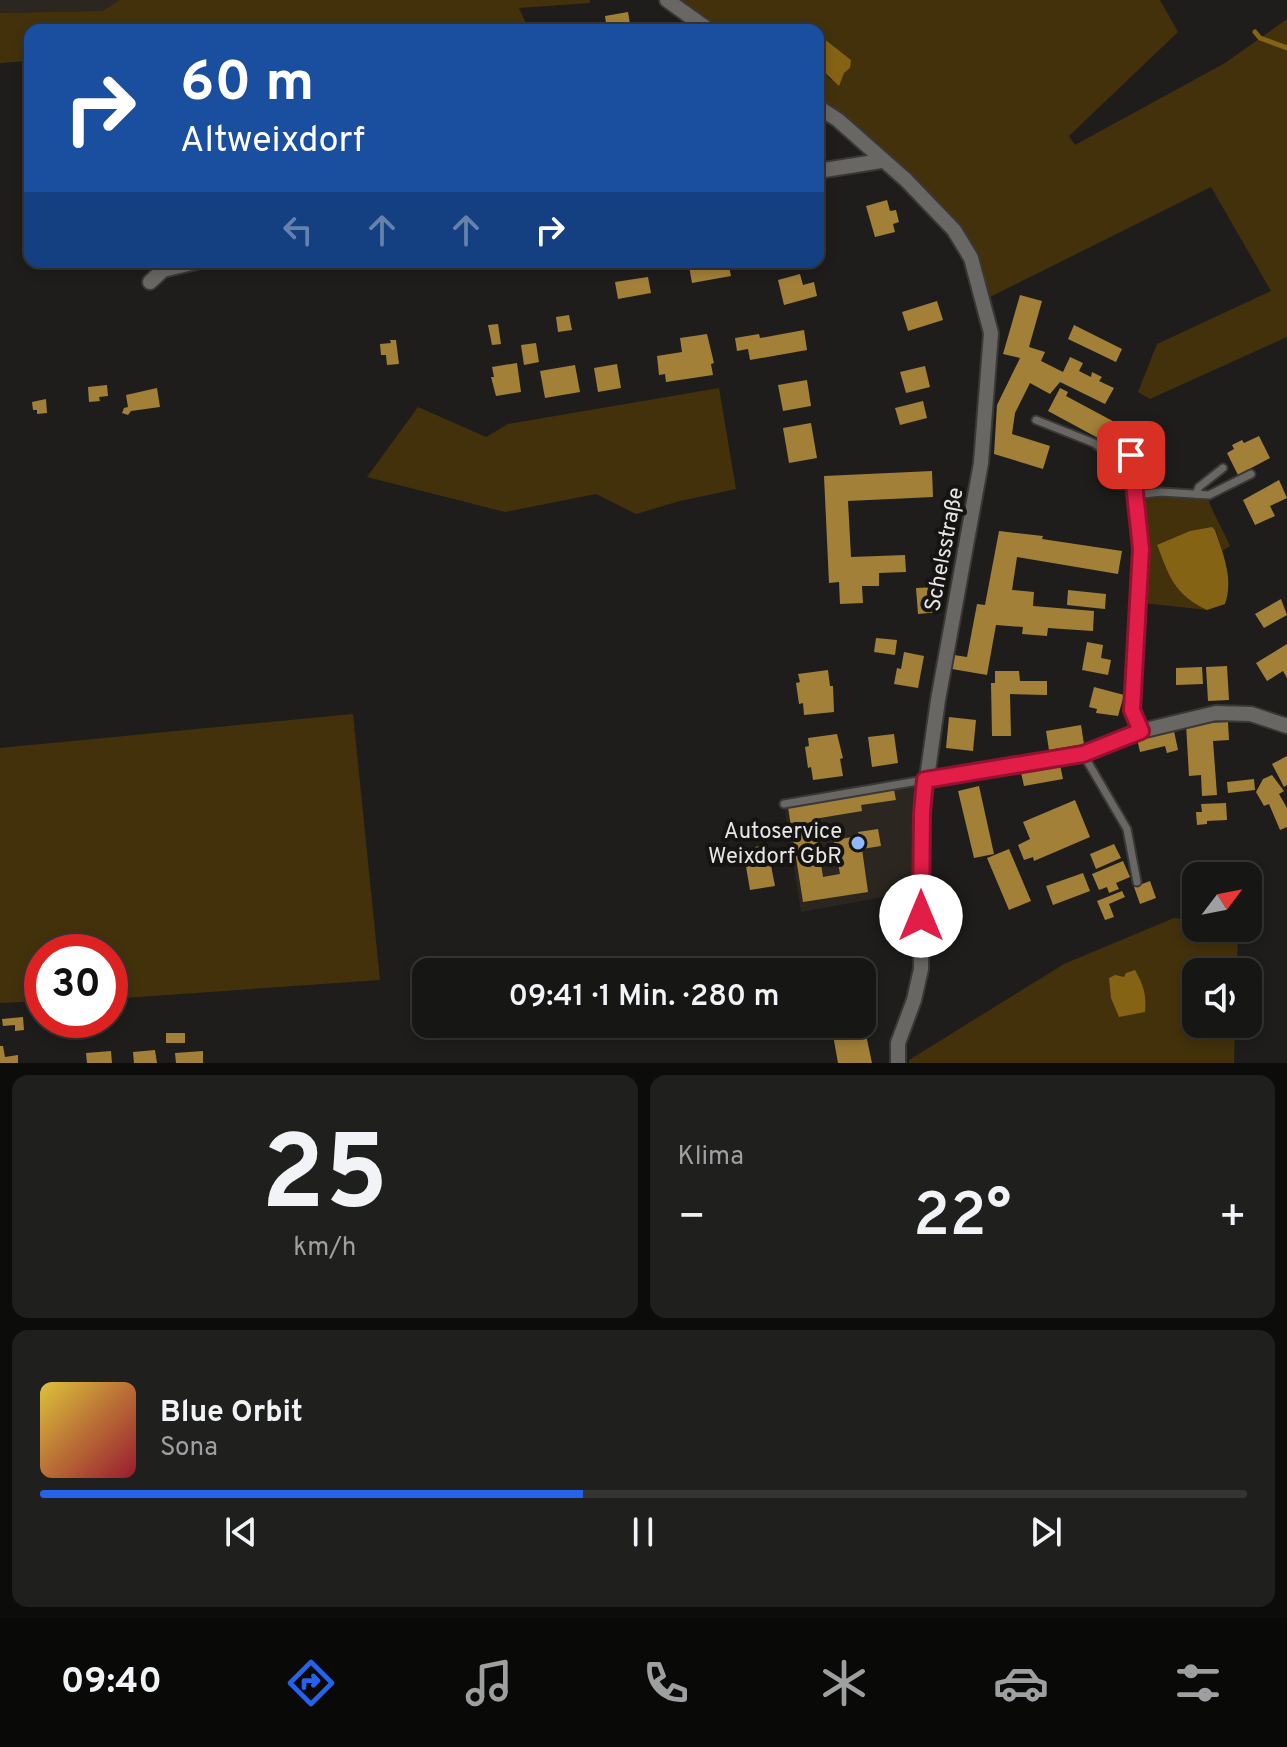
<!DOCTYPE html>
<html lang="de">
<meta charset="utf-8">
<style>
:root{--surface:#161614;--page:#1f1f1d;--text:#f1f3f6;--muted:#9e9fa0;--line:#353534;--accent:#2563eb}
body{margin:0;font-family:Overpass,sans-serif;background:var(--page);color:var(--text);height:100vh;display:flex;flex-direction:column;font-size:30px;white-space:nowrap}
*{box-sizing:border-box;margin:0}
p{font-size:26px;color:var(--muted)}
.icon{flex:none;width:44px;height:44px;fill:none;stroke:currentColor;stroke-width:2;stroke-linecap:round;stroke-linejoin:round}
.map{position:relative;height:1063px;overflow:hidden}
.details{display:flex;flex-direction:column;gap:12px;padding:12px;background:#0c0c0b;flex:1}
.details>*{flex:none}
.guide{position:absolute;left:24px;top:24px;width:800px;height:244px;border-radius:16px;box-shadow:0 4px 12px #0003,0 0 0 2px var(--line);background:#1a4fa0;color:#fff;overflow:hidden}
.needle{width:52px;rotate:58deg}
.fabs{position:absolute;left:1182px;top:862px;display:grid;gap:16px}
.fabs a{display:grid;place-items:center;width:80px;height:80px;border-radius:16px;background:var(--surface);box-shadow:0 4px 12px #0003,0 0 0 2px var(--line);font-size:40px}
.speed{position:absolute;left:24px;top:934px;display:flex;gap:16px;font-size:40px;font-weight:700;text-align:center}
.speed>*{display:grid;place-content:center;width:104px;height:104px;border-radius:50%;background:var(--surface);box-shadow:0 4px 12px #0003,0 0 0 2px var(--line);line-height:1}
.speed .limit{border:12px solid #d22;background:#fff;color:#111}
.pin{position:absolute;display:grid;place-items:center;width:68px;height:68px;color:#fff;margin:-34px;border-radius:16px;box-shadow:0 4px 12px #0006}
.me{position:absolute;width:88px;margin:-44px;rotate:0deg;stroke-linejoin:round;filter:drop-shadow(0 0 6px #0008)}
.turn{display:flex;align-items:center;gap:28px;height:168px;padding:0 24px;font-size:36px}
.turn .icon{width:104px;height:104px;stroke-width:2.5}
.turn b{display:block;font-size:56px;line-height:68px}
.lanes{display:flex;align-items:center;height:76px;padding:0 24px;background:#0003;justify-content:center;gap:40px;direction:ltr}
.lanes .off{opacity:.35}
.big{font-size:60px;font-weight:600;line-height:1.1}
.details .widget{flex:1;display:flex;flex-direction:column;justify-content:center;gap:12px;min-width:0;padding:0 28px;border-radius:16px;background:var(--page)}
.details .dial{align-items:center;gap:0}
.dial b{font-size:104px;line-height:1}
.song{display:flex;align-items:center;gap:24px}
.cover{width:96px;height:96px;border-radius:12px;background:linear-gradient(135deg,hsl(50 70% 55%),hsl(350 70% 35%))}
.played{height:8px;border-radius:4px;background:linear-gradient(90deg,var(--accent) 45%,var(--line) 45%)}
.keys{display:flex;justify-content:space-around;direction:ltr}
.heat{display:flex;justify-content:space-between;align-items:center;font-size:44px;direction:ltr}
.details .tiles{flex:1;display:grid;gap:12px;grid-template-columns:1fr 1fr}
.widget:last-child{grid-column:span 2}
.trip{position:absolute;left:412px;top:958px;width:464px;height:80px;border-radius:16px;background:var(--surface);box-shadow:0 4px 12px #0003,0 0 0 2px var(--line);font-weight:600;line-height:80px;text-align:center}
.menu{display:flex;height:128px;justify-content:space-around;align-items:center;background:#090908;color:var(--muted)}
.menu .icon{width:56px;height:56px}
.menu .current{color:var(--accent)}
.menu b{font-size:36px;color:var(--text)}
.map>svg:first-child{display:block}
.built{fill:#2b2720}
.green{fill:#43310b}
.water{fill:#856315}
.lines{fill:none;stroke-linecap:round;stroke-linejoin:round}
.stream{stroke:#856315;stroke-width:5}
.building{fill:#a38038}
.lane-casing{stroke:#393837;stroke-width:11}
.street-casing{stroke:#393837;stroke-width:18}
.lane{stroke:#696764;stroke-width:7}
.street{stroke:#696764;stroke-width:14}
.route-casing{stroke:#92132f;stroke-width:20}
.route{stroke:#e11d48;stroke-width:14}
.poi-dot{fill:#8eb9fd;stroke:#151412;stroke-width:3}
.labels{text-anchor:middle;stroke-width:8;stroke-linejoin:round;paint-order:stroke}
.street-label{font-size:22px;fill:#e7e6e5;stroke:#151412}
.poi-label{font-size:22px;fill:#e7e6e5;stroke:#151412;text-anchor:end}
</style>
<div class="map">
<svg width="1287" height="1063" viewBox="0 0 1287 1063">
<rect width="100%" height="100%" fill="#1e1d1b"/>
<!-- built -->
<g class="built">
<polygon points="0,0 120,0 102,11 0,13"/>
<polygon points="925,780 922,890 801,912 784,804"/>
</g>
<!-- green -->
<g class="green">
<polygon points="120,0 590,0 590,3 519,8 529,30 30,30 30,61 0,63 0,13 102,11"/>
<polygon points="677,0 1160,0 1178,32 1069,136 1075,145 1225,63 1287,19 1287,337 1150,399 1138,392 1157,344 1271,291 1211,187 990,297 975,256 961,228 916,180 818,101 818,66 831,80 844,73 851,60 818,34 818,30 809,25 805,30 719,30"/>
<polygon points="719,388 736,489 680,501 636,514 596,494 505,512 367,477 418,407 486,437 508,424"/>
<path d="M1152 495 1208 497C1209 507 1225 533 1230 546L1222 551 1216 530 1157 546C1169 577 1175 595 1207 610L1143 603 1142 508 1143 501Z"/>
<polygon points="353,714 380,980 110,999 110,952 42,952 42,1001 0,1003 0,748"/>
<polygon points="1174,918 1196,921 1196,928 1238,929 1237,972 1196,972 1196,1024 1235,1024 1234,1063 909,1063 909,1060 1064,964"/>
</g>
<!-- water -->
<g class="water">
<polygon points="818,34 851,60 850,68 844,73 839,86 818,66"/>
<path d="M1212 527 1215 530C1223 554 1234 579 1225 604L1207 610C1175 595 1169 577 1157 545L1190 531Z"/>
<path d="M1135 970C1143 984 1147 995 1145 1012L1119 1017 1111 998 1109 978 1115 975 1124 977 1126 973Z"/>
</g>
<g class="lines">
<!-- stream -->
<polyline class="stream" points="1255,32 1260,38 1287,48"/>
</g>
<!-- building -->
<g class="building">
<polygon points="628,12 631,30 607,30 605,16"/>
<polygon points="887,200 890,211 896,210 899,222 893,224 895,232 875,237 866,206"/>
<polygon points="715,262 728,262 731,276 692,283 689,266"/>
<polygon points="800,274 803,285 814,282 817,296 784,305 778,280"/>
<polygon points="648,277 651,293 618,299 615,282"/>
<polygon points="1020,295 1042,301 1029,347 1045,352 1041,361 1063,372 1070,357 1083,363 1079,371 1091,377 1092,372 1102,377 1099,381 1114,388 1105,404 1060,382 1050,394 1030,383 1015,413 1012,434 1050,446 1043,469 994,454 997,405 1020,358 1003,354"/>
<polygon points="937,301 943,320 908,331 902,312"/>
<polygon points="569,315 572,330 558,332 556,317"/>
<polygon points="498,324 501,344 492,345 488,325"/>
<polygon points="1074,325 1122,349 1116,362 1068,339"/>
<polygon points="804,330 807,350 750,360 748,349 737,351 735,338 759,334 760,338"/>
<polygon points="707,334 714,363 711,364 713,375 666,382 665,374 659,375 657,356 682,352 680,338"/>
<polygon points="390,340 396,340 399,364 387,365 386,355 381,355 380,344 391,343"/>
<polygon points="536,343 539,362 524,365 521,345"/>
<polygon points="517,363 521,392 496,396 491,377 494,377 492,367"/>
<polygon points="617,364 621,388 598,392 594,368"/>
<polygon points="575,365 580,392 545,398 540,371"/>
<polygon points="925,366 930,387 906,393 900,372"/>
<polygon points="807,380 811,406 783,411 778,385"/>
<polygon points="107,385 108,396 99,397 100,401 89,402 88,387"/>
<polygon points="157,388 160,407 131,411 128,415 122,413 124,408 128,407 126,395"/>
<polygon points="1060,388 1068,392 1066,396 1122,426 1111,445 1048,411"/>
<polygon points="46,399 47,413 37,414 37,410 33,410 32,402"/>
<polygon points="923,401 927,418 900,425 895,408"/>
<polygon points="811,423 817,458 789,463 783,428"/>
<polygon points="1259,436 1270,458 1238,475 1227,453 1234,449 1232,445 1242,440 1244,443"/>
<polygon points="932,471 933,497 848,501 851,557 905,555 906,572 879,573 879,586 862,586 863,603 840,604 839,582 829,583 824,476"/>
<polygon points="1279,480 1287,498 1270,506 1275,516 1255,525 1243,500"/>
<polygon points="999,531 1043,536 1042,539 1122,551 1118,574 1017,557 1012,590 1034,592 1033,606 1094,611 1093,631 1048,628 1047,636 1022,634 1023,627 996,625 987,675 952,669 954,655 967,657 977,604 985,605"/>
<polygon points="937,587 939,612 918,614 916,588"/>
<polygon points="1068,590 1106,594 1105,609 1067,605"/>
<polygon points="1281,599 1287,615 1264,628 1255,614"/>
<polygon points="876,638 897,640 895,655 874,652"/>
<polygon points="1087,642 1103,645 1101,658 1111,660 1108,675 1082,670"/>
<polygon points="1287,644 1287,678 1283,671 1267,681 1256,663"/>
<polygon points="904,652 924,656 918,688 894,684 897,668 901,669"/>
<polygon points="1227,666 1229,700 1208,701 1206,667"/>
<polygon points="1202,667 1203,684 1176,685 1176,668"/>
<polygon points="828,670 830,686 833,686 834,712 804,715 803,703 799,704 796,683 800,682 798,674"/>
<polygon points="995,671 1019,671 1020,681 1047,681 1047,695 1010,694 1011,736 992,736 991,683 995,683"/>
<polygon points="1094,687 1124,695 1118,716 1096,713 1097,709 1089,707"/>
<polygon points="949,717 976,720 973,751 946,748"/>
<polygon points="1228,722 1229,740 1213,741 1217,795 1202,796 1201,775 1189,776 1186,724"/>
<polygon points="1081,725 1084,744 1049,750 1046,731"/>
<polygon points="1174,731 1178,750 1167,753 1165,746 1140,752 1137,739"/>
<polygon points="837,734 843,758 840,759 843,776 813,780 811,767 808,768 805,747 809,746 808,738"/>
<polygon points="894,734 898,763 872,767 868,737"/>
<polygon points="1287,756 1287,785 1284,787 1272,764"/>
<polygon points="1059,760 1063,779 1024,786 1020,768"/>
<polygon points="1272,775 1284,791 1279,794 1287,808 1287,827 1280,830 1269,804 1264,806 1256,792 1263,779"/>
<polygon points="1254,779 1255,790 1228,793 1227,782"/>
<polygon points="979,786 994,854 974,858 958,791"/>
<polygon points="894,790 896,800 861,805 862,811 814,819 823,877 840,874 834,840 859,836 858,832 878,829 881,846 862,849 868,892 803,902 788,807"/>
<polygon points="1075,800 1090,837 1034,861 1033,857 1024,860 1018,845 1030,839 1023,822"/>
<polygon points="1226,803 1227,820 1207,821 1207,824 1197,825 1196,812 1202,812 1201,804"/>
<polygon points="1114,844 1121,858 1096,869 1090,854"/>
<polygon points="767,845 775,886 750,890 743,849"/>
<polygon points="1009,849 1031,901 1009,910 987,858"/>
<polygon points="1123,861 1130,877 1116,883 1119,889 1109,893 1107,887 1099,890 1092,874"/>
<polygon points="1083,873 1090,891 1053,905 1046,886"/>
<polygon points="1150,881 1156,898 1140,904 1134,887"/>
<polygon points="1122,891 1125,897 1109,904 1114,917 1105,920 1097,901"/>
<polygon points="862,1016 872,1063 838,1063 831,1024 862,1024"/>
<polygon points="23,1017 24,1030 15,1031 15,1025 3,1026 2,1019"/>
<rect x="166" y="1033" width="19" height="10"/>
<polygon points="0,1046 3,1046 5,1057 18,1055 18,1063 0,1063"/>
<polygon points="155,1050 157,1063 134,1063 133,1052"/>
<polygon points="111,1051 112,1063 87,1063 86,1053"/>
<polygon points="203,1051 203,1063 176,1063 175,1053"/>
</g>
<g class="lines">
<defs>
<g id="lane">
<polyline points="642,262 642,263"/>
<polyline points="1036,420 1094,443 1131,471"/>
<polyline points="1196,494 1199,487 1223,468"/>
<polyline points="1135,495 1161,492 1209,495 1251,474"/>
<polyline points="1083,754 1127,829 1137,882"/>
<polyline points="784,804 924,780"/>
</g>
<g id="street">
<polyline points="667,0 709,30"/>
<polyline points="818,107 838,120 906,180 954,230 971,258 991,333 981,463 938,700 922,813 921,969 914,1000 898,1043 898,1063"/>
<polyline points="818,171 881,161"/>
<polyline points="150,282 163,270 196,262"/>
<polyline points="1131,455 1141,549 1132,710 1141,731"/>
<polyline points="925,780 1083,754 1141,731 1216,713 1251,714 1287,726"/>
</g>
</defs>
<!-- lane casing -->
<use href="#lane" class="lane-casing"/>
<!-- street casing -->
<use href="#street" class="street-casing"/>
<!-- lane -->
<use href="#lane" class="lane"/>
<!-- street -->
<use href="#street" class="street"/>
</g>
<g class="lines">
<defs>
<polyline id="route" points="921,916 922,813 925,780 1083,754 1141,731 1132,710 1141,549 1131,455"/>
</defs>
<!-- route casing -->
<use href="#route" class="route-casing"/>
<!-- route -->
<use href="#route" class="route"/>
</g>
<!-- markers -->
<circle class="poi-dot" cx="858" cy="843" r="8"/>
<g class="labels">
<!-- street labels -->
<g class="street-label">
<text transform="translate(943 549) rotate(-79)" y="8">Schelsstraße</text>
</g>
<!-- poi labels -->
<g class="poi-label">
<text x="842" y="838">Autoservice<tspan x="842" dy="25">Weixdorf GbR</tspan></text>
</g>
</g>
</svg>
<div class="fabs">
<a><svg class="needle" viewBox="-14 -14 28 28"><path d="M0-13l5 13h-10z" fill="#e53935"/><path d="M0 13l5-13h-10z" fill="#9e9fa0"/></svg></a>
<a><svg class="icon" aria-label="sound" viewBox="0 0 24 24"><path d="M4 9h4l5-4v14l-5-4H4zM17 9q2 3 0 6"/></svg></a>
</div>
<div class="speed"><div class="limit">30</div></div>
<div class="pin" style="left:1131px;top:455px;background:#d93025"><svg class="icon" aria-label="arrive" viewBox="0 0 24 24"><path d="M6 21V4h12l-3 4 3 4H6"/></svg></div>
<svg class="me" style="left:921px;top:916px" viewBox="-20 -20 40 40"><circle r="19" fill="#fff"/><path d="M0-13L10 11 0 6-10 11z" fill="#e11d48"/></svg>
<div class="trip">09:41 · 1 Min. · 280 m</div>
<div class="guide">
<div class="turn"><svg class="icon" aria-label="right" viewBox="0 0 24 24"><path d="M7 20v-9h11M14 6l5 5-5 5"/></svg><div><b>60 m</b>Altweixdorf</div></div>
<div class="lanes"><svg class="icon off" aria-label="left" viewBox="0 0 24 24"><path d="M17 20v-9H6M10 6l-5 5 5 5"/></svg><svg class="icon off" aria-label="ahead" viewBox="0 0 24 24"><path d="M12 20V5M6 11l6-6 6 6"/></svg><svg class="icon off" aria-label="ahead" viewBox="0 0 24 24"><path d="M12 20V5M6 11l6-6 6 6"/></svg><svg class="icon" aria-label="right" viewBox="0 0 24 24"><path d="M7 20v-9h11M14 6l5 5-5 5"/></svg></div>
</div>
</div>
<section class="details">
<div class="tiles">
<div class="widget dial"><b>25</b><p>km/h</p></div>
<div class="widget"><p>Klima</p>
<div class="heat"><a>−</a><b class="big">22°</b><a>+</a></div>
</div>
<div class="widget">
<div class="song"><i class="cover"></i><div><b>Blue Orbit</b><p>Sona</p></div></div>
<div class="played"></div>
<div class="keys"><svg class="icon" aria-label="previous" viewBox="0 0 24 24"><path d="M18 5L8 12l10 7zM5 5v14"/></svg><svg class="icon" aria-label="pause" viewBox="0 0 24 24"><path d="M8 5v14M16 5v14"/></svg><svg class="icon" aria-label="next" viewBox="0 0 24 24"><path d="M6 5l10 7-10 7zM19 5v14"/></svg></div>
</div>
</div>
</section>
<nav class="menu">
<b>09:40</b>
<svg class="icon current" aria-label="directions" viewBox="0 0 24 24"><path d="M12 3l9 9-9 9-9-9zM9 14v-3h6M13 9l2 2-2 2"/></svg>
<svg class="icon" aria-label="music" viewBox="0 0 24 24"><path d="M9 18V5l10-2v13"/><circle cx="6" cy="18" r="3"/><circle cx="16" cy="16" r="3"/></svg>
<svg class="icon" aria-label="phone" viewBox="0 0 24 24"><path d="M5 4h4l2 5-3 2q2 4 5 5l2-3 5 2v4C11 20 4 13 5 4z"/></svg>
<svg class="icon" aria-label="climate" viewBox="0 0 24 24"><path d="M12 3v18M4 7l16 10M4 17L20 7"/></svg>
<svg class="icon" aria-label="car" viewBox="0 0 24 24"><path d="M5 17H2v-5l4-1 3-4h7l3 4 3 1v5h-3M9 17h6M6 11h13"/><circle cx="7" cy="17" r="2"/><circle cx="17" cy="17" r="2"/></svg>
<svg class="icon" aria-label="filters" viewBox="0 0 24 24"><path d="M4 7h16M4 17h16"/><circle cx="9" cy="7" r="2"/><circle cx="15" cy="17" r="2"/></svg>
</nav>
